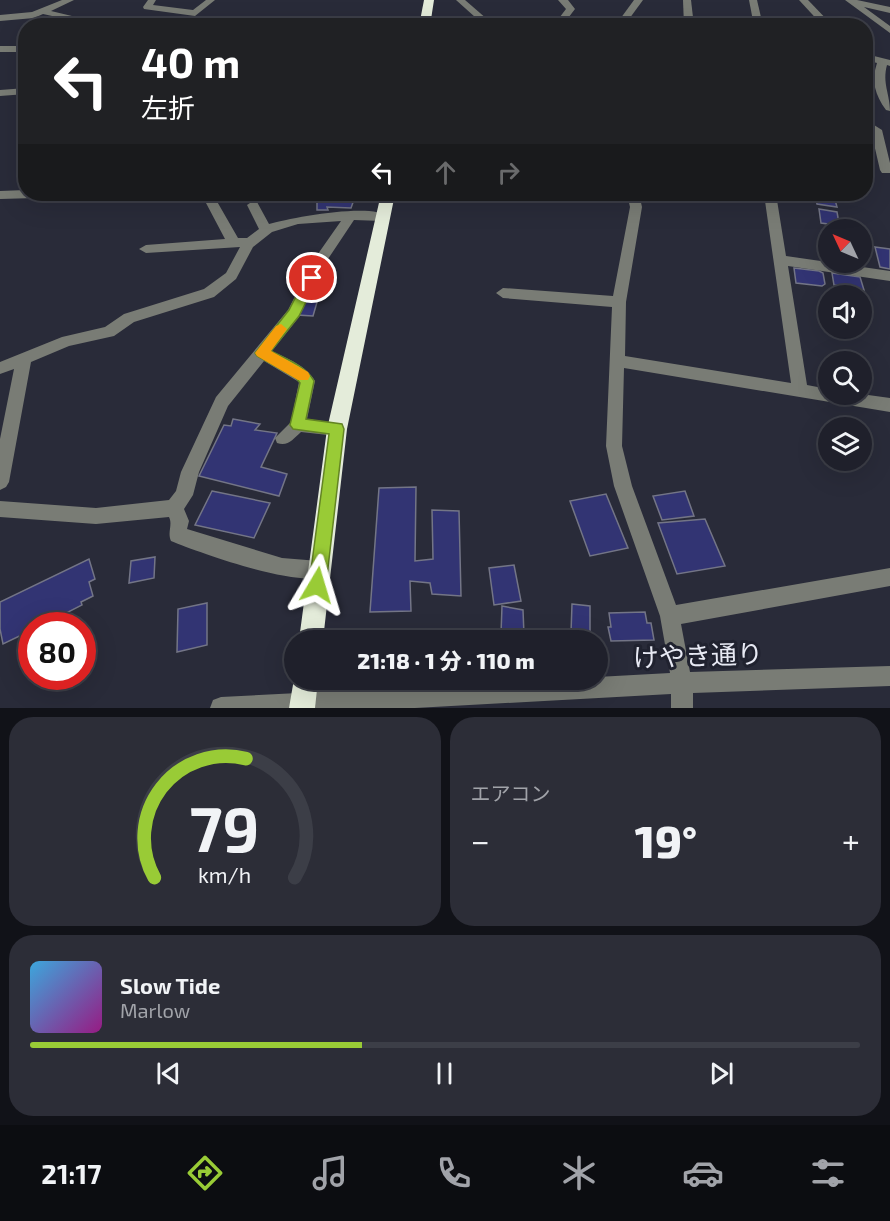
<!DOCTYPE html>
<html lang="ja">
<meta charset="utf-8">
<style>
:root{--surface:#1f202b;--page:#2c2d37;--text:#f1f3f6;--muted:#a1a3a9;--line:#3c3e47;--accent:#99cb36}
body{margin:0;font-family:"Exo 2","Noto Sans JP",sans-serif;background:var(--page);color:var(--text);height:100vh;display:flex;flex-direction:column;font-size:22px;white-space:nowrap}
*{box-sizing:border-box;margin:0}
p{font-size:20px;color:var(--muted)}
.icon{flex:none;width:33px;height:33px;fill:none;stroke:currentColor;stroke-width:2;stroke-linecap:round;stroke-linejoin:round}
.map{position:relative;height:708px;overflow:hidden}
.side{display:flex;flex-direction:column;gap:9px;padding:9px;background:#111218;flex:1}
.side>*{flex:none}
.hud{position:absolute;left:18px;top:18px;width:855px;height:183px;border-radius:24px;box-shadow:0 6px 24px #0002,0 0 0 2px var(--line);background:#202124;color:#fff;overflow:hidden}
.needle{width:39px;rotate:314deg}
.buttons{position:absolute;left:818px;top:219px;display:grid;gap:12px}
.buttons a{display:grid;place-items:center;width:54px;height:54px;border-radius:50%;background:var(--surface);box-shadow:0 6px 24px #0002,0 0 0 2px var(--line);font-size:30px}
.speed{position:absolute;left:18px;top:612px;display:flex;gap:12px;font-size:30px;font-weight:700;text-align:center}
.speed>*{display:grid;place-content:center;width:78px;height:78px;border-radius:50%;background:var(--surface);box-shadow:0 6px 24px #0002,0 0 0 2px var(--line);line-height:1}
.speed .limit{border:9px solid #d22;background:#fff;color:#111}
.pin{position:absolute;display:grid;place-items:center;width:51px;height:51px;color:#fff;margin:-26px;border:3px solid #fff;border-radius:50%;box-shadow:0 2px 6px #0007}
.me{position:absolute;width:66px;margin:-33px;rotate:7deg;stroke-linejoin:round;filter:drop-shadow(0 0 4px #0008)}
.turn{display:flex;align-items:center;gap:21px;height:126px;padding:0 24px;font-size:27px}
.turn .icon{width:78px;height:78px;stroke-width:2.5}
.turn b{display:block;font-size:42px;line-height:51px}
.lanes{display:flex;align-items:center;height:57px;padding:0 24px;background:#0003;justify-content:center;gap:30px;direction:ltr}
.lanes .off{opacity:.35}
.big{font-size:45px;font-weight:800;line-height:1.1}
.side .tile{flex:1;display:flex;flex-direction:column;justify-content:center;gap:9px;min-width:0;padding:0 21px;border-radius:24px;background:var(--page)}
.side .dial{align-items:center;gap:0}
.dial svg{height:156px;overflow:visible;fill:none;stroke:var(--line);stroke-width:7;stroke-linecap:round;text-anchor:middle}
.dial text{fill:var(--text);stroke:none}
.song{display:flex;align-items:center;gap:18px}
.cover{width:72px;height:72px;border-radius:9px;background:linear-gradient(135deg,hsl(200 70% 55%),hsl(310 70% 35%))}
.played{height:6px;border-radius:3px;background:linear-gradient(90deg,var(--accent) 40%,var(--line) 40%)}
.keys{display:flex;justify-content:space-around;direction:ltr}
.heat{display:flex;justify-content:space-between;align-items:center;font-size:33px;direction:ltr}
.side .tiles{flex:1;display:grid;gap:9px;grid-template-columns:1fr 1fr}
.tile:last-child{grid-column:span 2}
.trip{position:absolute;left:284px;top:630px;width:324px;height:60px;border-radius:30px;background:var(--surface);box-shadow:0 6px 24px #0002,0 0 0 2px var(--line);font-weight:800;line-height:60px;text-align:center}
.menu{display:flex;height:96px;justify-content:space-around;align-items:center;background:#0c0d11;color:var(--muted)}
.menu .icon{width:42px;height:42px}
.menu .active{color:var(--accent)}
.menu b{font-size:27px;color:var(--text)}
.map>svg:first-child{display:block}
.building{fill:#323473;stroke:#737586;stroke-width:1.5}
.lines{fill:none;stroke-linecap:round;stroke-linejoin:round}
.minor{fill:#797c75;fill-rule:evenodd}
.highway{fill:#e4ecda;fill-rule:evenodd}
.route{fill:#99cb36;stroke:#638423;stroke-width:1.5}
.slow{fill:#f59e0b}
.labels{text-anchor:middle;stroke-width:6;stroke-linejoin:round;paint-order:stroke}
.near-street-label{font-size:26px;fill:#e7e9f3;stroke:#20222f}
</style>
<div class="map">
<svg width="890" height="708" viewBox="0 0 890 708">
<rect width="100%" height="100%" fill="#292b39"/>
<!-- building -->
<g class="building">
<polygon points="443,20 470,21 470,26 442,26"/>
<polygon points="330,194 356,194 351,208 327,207 328,210 317,210 317,197 328,196"/>
<polygon points="815,194 834,196 837,207 817,204"/>
<polygon points="819,209 837,212 839,223 835,222 836,225 821,223"/>
<polygon points="875,247 890,249 890,269 880,267"/>
<polygon points="794,268 819,271 823,273 825,284 822,286 796,283"/>
<polygon points="832,273 860,277 864,290 834,285"/>
<polygon points="312,292 320,292 313,316 297,315"/>
<polygon points="233,419 260,424 255,430 277,433 261,467 287,474 279,496 199,476 224,425 231,426"/>
<polygon points="416,487 415,561 433,559 432,510 459,511 461,596 432,594 430,583 410,581 411,611 370,612 379,488"/>
<polygon points="212,491 270,503 254,538 195,525"/>
<polygon points="685,491 694,516 662,520 653,496"/>
<polygon points="606,494 628,548 590,556 570,501"/>
<polygon points="705,519 725,566 677,574 658,523"/>
<polygon points="155,557 154,578 129,583 131,561"/>
<polygon points="89,559 95,579 89,582 93,596 81,602 82,605 41,626 32,626 32,630 3,644 0,629 0,602"/>
<polygon points="514,565 521,601 494,605 489,568"/>
<polygon points="207,603 207,645 177,652 178,609"/>
<polygon points="572,604 590,606 590,635 571,633"/>
<polygon points="502,606 523,610 524,635 501,634"/>
<polygon points="645,612 647,623 651,623 654,640 611,641 608,627 611,627 609,613"/>
</g>
<g class="lines">
<!-- minor -->
<g class="minor">
<polygon points="62,0 74,0 51,11 97,22 98,26 43,14 34,18 0,21 0,15 32,12"/>
<polygon points="148,0 156,0 153,5 193,10 206,0 215,0 195,16 144,9 143,7"/>
<polygon points="456,0 465,0 495,26 485,26"/>
<polygon points="558,0 568,0 575,9 562,26 553,26 566,9"/>
<polygon points="634,0 643,0 624,26 615,26"/>
<polygon points="683,0 691,0 694,26 684,26"/>
<polygon points="749,0 757,0 763,26 754,26"/>
<polygon points="799,0 808,0 833,26 823,26"/>
<polygon points="845,0 857,0 890,7 890,13 864,7 890,26 890,33"/>
<rect x="0" y="46" width="26" height="6"/>
<path d="M866 54 890 60V66L887 65C882 83 890 94 890 111L886 110C875 95 871 81 877 63L866 60Z"/>
<polygon points="26,88 26,94 0,96 0,90"/>
<polygon points="866,120 882,130 890,163 890,173 882,173 880,170 871,131 866,128"/>
<polygon points="26,190 26,194 41,194 35,198 0,199 0,191"/>
<path d="M196 194H209L215 198 238 238H247L259 229 247 205 253 201 257 202 269 224C290 218 374 202 388 217L382 221 354 220 326 262 299 317 272 351C287 359 306 365 315 381L307 419 343 424 345 429 343 434 337 436 301 432C293 439 288 447 277 443L275 438 291 422 299 382 264 361 228 406 199 472 193 495 184 509 189 521 187 529 282 558 319 561 326 564 328 570 326 576C298 588 200 553 171 541 167 532 173 525 169 517L96 524 0 517V501L96 508 169 500 176 491 181 472 216 397 288 310 313 261 341 221 298 224 272 232 253 247 236 279 214 297 134 322 114 336 69 346 31 362 9 482 6 487 0 490V439L14 369 0 374V362L62 337 105 327 124 314 204 289 226 273 240 247 146 253 139 249 146 245 225 239 206 203Z"/>
<polygon points="627,194 639,194 642,207 626,302 625,356 791,383 764,194 776,194 786,256 890,271 890,281 788,266 807,385 828,389 828,394 861,394 890,398 890,412 624,368 622,446 632,486 676,605 890,568 890,586 681,624 690,672 890,666 890,686 693,693 693,708 671,708 671,694 415,708 210,708 213,700 221,697 553,680 597,680 597,677 670,673 660,616 614,486 606,446 612,307 503,298 496,293 503,288 613,296 630,207"/>
</g>
<!-- highway -->
<g class="highway">
<polygon points="424,0 434,0 430,26 419,26"/>
<polygon points="381,194 395,194 347,429 323,640 299,640 327,429"/>
<polygon points="294,679 318,680 315,708 289,708"/>
</g>
</g>
<!-- route -->
<path class="route" d="M312 274 318 278 299 316 271 351C286 359 306 366 314 381L306 419 342 424 344 429 326 585 324 592 317 594 311 592 309 585 329 434 293 429 290 425 300 383 296 378 257 356 255 353 289 310 307 275Z"/>
<!-- slow -->
<polygon class="slow" points="281,324 287,329 271,351 308,372 310,376 308,380 298,380 257,356 255,353 276,326"/>
<g class="labels">
<!-- near-street labels -->
<g class="near-street-label">
<text transform="translate(698 656) rotate(-2)" y="9">けやき通り</text>
</g>
</g>
</svg>
<div class="buttons">
<a><svg class="needle" viewBox="-14 -14 28 28"><path d="M0-13l5 13h-10z" fill="#e53935"/><path d="M0 13l5-13h-10z" fill="#a1a3a9"/></svg></a>
<a><svg class="icon" aria-label="sound" viewBox="0 0 24 24"><path d="M4 9h4l5-4v14l-5-4H4zM17 9q2 3 0 6"/></svg></a>
<a><svg class="icon" aria-label="search" viewBox="0 0 24 24"><circle cx="10" cy="10" r="6"/><path d="M15 15l6 6"/></svg></a>
<a><svg class="icon" aria-label="layers" viewBox="0 0 24 24"><path d="M12 4l9 5-9 5-9-5zM3 14l9 5 9-5"/></svg></a>
</div>
<div class="speed"><div class="limit">80</div></div>
<div class="pin" style="left:312px;top:278px;background:#d93025"><svg class="icon" aria-label="arrive" viewBox="0 0 24 24"><path d="M6 21V4h12l-3 4 3 4H6"/></svg></div>
<svg class="me" style="left:317px;top:585px" viewBox="-20 -20 40 40"><path d="M0-17L14 15 0 8-14 15z" fill="#99cb36" stroke="#fff" stroke-width="4"/></svg>
<div class="trip">21:18 · 1 分 · 110 m</div>
<div class="hud">
<div class="turn"><svg class="icon" aria-label="left" viewBox="0 0 24 24"><path d="M17 20v-9H6M10 6l-5 5 5 5"/></svg><div><b>40 m</b>左折</div></div>
<div class="lanes"><svg class="icon" aria-label="left" viewBox="0 0 24 24"><path d="M17 20v-9H6M10 6l-5 5 5 5"/></svg><svg class="icon off" aria-label="ahead" viewBox="0 0 24 24"><path d="M12 20V5M6 11l6-6 6 6"/></svg><svg class="icon off" aria-label="right" viewBox="0 0 24 24"><path d="M7 20v-9h11M14 6l5 5-5 5"/></svg></div>
</div>
</div>
<section class="side">
<div class="tiles">
<div class="tile dial"><svg viewBox="0 0 100 80">
<path d="M14 69A42 42 0 1 1 86 69"/>
<path d="M14 69A42 42 0 0 1 61 8" stroke="#99cb36"/>
<text x="50" y="56" font-size="32" font-weight="700">79</text>
<text x="50" y="72" font-size="11">km/h</text>
</svg></div>
<div class="tile"><p>エアコン</p>
<div class="heat"><a>−</a><b class="big">19°</b><a>+</a></div>
</div>
<div class="tile">
<div class="song"><i class="cover"></i><div><b>Slow Tide</b><p>Marlow</p></div></div>
<div class="played"></div>
<div class="keys"><svg class="icon" aria-label="previous" viewBox="0 0 24 24"><path d="M18 5L8 12l10 7zM5 5v14"/></svg><svg class="icon" aria-label="pause" viewBox="0 0 24 24"><path d="M8 5v14M16 5v14"/></svg><svg class="icon" aria-label="next" viewBox="0 0 24 24"><path d="M6 5l10 7-10 7zM19 5v14"/></svg></div>
</div>
</div>
</section>
<nav class="menu">
<b>21:17</b>
<svg class="icon active" aria-label="directions" viewBox="0 0 24 24"><path d="M12 3l9 9-9 9-9-9zM9 14v-3h6M13 9l2 2-2 2"/></svg>
<svg class="icon" aria-label="music" viewBox="0 0 24 24"><path d="M9 18V5l10-2v13"/><circle cx="6" cy="18" r="3"/><circle cx="16" cy="16" r="3"/></svg>
<svg class="icon" aria-label="phone" viewBox="0 0 24 24"><path d="M5 4h4l2 5-3 2q2 4 5 5l2-3 5 2v4C11 20 4 13 5 4z"/></svg>
<svg class="icon" aria-label="climate" viewBox="0 0 24 24"><path d="M12 3v18M4 7l16 10M4 17L20 7"/></svg>
<svg class="icon" aria-label="car" viewBox="0 0 24 24"><path d="M5 17H2v-5l4-1 3-4h7l3 4 3 1v5h-3M9 17h6M6 11h13"/><circle cx="7" cy="17" r="2"/><circle cx="17" cy="17" r="2"/></svg>
<svg class="icon" aria-label="filters" viewBox="0 0 24 24"><path d="M4 7h16M4 17h16"/><circle cx="9" cy="7" r="2"/><circle cx="15" cy="17" r="2"/></svg>
</nav>
